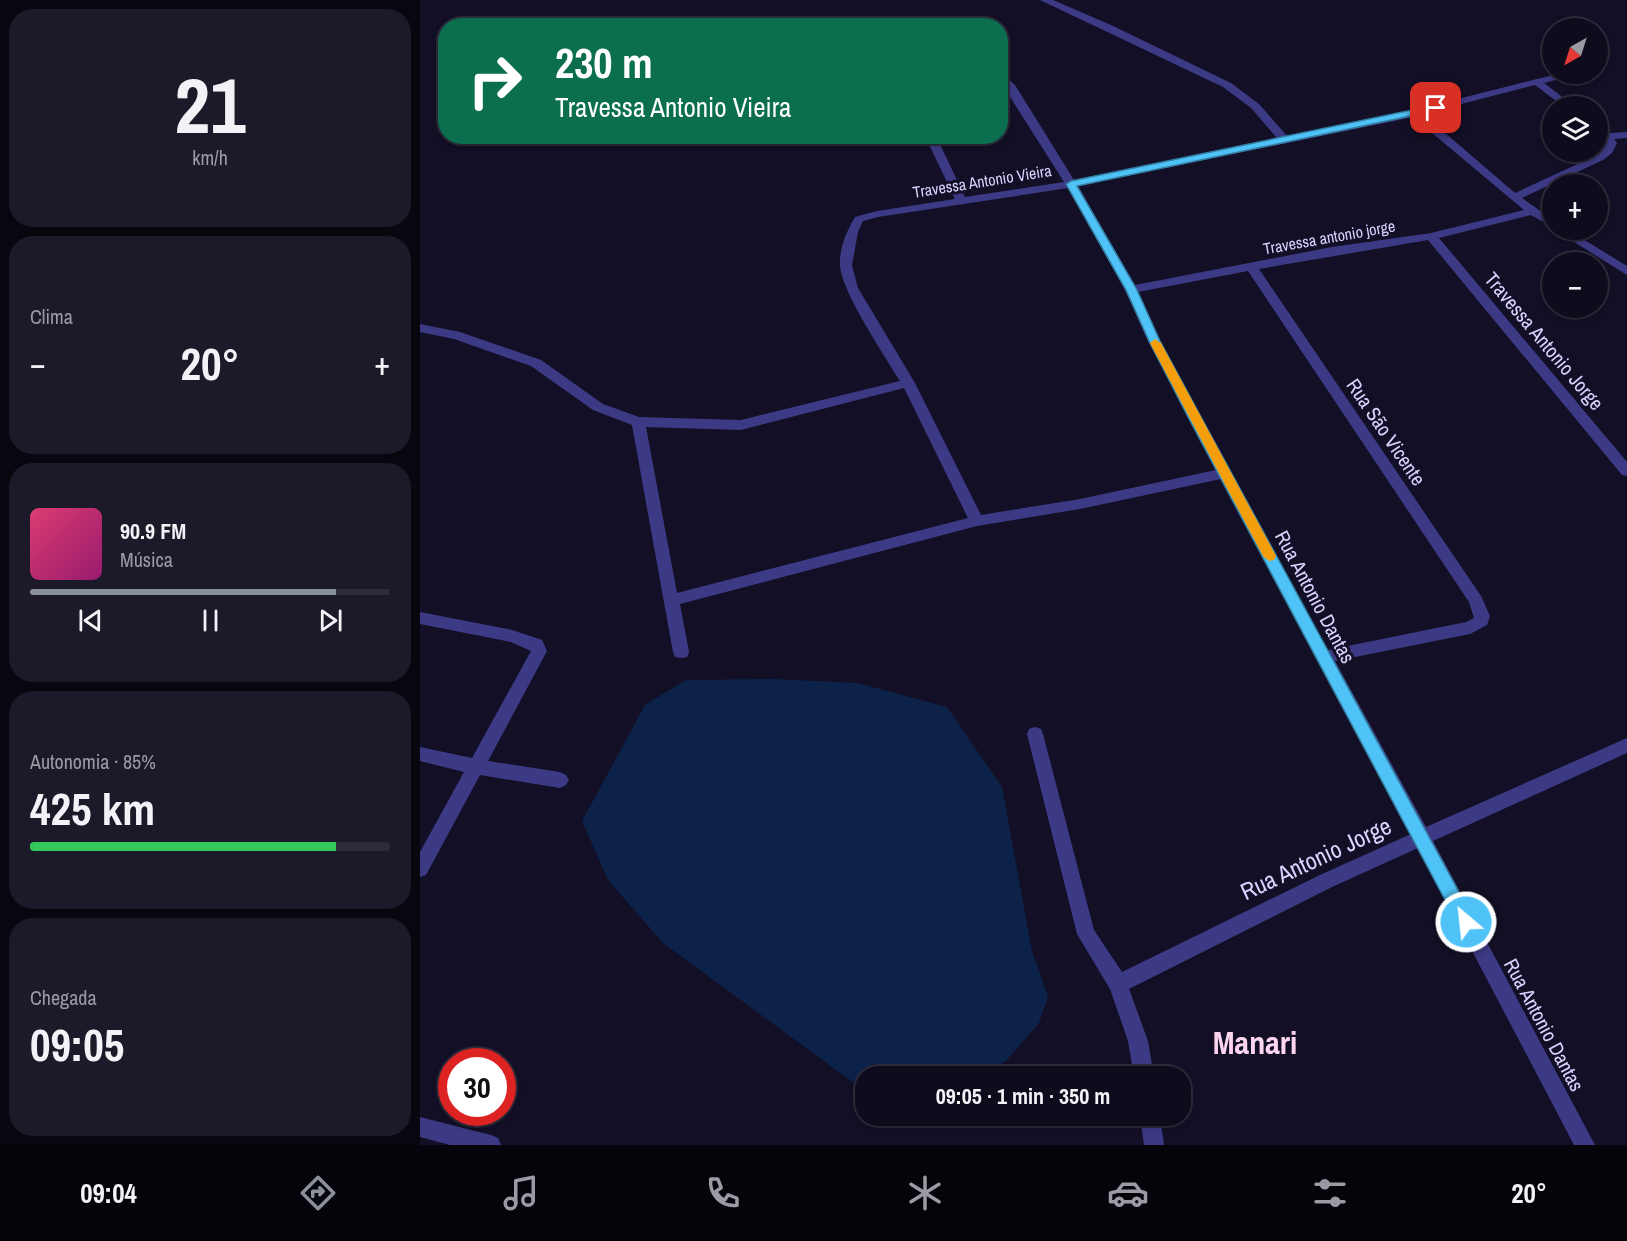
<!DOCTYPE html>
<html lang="pt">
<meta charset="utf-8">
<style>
:root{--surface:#0e0b1c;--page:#1c1929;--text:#f1f3f6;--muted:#9b9ba3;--line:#2e2b3b;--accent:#8c9099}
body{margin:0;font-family:"Archivo Narrow",sans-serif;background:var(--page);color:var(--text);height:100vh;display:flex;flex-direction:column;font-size:22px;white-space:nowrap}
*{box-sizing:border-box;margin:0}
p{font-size:20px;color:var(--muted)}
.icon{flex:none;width:33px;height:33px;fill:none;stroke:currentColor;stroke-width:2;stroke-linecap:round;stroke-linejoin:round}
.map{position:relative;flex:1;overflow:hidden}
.sheet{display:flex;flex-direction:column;gap:9px;padding:9px;background:#08060f;width:420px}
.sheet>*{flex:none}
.banner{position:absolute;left:18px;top:18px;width:570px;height:126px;border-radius:24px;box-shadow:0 3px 9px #0003,0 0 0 2px var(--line);background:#0b6e4f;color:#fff;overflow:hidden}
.needle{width:39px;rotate:219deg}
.fabs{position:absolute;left:1122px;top:18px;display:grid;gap:12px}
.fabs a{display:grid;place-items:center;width:66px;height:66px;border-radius:50%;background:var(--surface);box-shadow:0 3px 9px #0003,0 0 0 2px var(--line);font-size:30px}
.speed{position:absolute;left:18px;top:1048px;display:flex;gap:12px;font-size:30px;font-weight:700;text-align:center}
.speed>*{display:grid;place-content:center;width:78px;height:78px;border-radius:50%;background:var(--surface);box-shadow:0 3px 9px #0003,0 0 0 2px var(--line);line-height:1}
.speed .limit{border:9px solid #d22;background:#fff;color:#111}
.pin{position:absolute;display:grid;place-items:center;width:51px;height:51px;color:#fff;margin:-26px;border-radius:12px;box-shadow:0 3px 9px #0006}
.me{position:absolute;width:66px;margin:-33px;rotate:332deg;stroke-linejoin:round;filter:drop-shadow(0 0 4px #0008)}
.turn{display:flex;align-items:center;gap:21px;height:126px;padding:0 18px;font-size:27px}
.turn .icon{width:78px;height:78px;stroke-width:2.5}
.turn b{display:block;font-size:42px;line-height:51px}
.big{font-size:45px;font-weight:700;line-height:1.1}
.sheet .widget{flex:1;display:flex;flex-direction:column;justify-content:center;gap:9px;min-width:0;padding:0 21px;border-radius:24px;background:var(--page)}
.sheet .dial{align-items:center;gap:0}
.dial b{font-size:78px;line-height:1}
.song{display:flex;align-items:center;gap:18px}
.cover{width:72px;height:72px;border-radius:9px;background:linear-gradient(135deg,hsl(340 70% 55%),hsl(320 70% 35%))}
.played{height:6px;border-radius:3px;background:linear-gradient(90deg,var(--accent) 85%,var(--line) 85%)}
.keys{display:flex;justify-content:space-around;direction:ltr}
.heat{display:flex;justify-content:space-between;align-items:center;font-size:33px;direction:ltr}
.charge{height:9px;border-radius:4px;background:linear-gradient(90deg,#34c759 85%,var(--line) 0)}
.trip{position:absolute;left:435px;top:1066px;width:336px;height:60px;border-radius:24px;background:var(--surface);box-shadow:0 3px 9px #0003,0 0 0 2px var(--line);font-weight:700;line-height:60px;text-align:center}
.dock{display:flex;height:96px;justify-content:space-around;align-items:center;background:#06040b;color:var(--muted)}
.dock .icon{width:42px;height:42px}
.dock .on{color:var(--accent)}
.dock b{font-size:27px;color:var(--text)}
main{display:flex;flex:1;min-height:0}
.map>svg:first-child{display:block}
.water{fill:#0c2248}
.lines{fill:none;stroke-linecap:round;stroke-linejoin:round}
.stream{fill:#0c2248;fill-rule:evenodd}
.minor{fill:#3d3a85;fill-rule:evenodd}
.route{fill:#4fc3f7;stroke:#337fa1;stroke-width:1.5}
.slow{fill:#f59e0b}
.labels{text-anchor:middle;stroke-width:6;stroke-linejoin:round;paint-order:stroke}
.far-street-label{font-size:16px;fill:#d9d4ff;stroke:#130f26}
.street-label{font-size:20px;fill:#d9d4ff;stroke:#130f26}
.near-street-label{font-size:24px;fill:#d9d4ff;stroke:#130f26}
.near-district-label{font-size:32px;font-weight:bold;fill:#ffd6f0;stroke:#130f26}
</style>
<main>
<section class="sheet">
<div class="widget dial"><b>21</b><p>km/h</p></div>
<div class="widget"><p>Clima</p>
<div class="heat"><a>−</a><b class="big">20°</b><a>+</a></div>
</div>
<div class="widget">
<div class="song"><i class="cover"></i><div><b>90.9 FM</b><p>Música</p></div></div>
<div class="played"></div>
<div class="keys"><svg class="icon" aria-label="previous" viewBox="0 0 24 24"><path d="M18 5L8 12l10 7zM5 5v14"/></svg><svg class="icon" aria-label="pause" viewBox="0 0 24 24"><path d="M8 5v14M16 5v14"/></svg><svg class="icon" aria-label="next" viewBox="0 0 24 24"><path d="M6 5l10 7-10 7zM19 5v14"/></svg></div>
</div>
<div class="widget"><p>Autonomia · 85%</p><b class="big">425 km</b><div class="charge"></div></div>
<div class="widget"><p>Chegada</p><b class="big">09:05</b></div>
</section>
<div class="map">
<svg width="1207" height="1145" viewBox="0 0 1207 1145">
<rect width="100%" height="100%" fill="#130f26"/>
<!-- water -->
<polygon class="water" points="355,679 438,683 527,707 582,787 612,951 628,997 619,1023 586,1061 560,1074 547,1077 446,1077 445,1089 442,1089 243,943 188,880 162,821 225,705 266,680"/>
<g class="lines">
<!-- stream -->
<polygon class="stream" points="569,1116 581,1116 582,1120 580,1124 576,1126 572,1124"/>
<!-- minor -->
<g class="minor">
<path d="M620 0H633L691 25 811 83 839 104 867 136 994 110 1137 74H1152L1151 76 1124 83 1154 106H1143L1115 85 1003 114 1095 193 1175 156 1184 149 1187 143 1178 133V125L1190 133 1207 132V138L1194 139 1197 143 1192 153 1183 160 1102 198 1132 219V227L1111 215 1019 238 1207 462V476L1202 475 1008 240 839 269 1061 596 1070 616 1067 625 1050 634 915 661 1006 827 1207 738V753L1013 841 1175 1145H1154L998 848 912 887 709 989 728 1041 734 1077H714L708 1041 690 989 657 934 607 734 609 729 615 727 621 729 623 734 674 930 702 972 900 875 991 834 801 479 660 509 557 526 260 604 269 652 267 657 261 658 255 657 253 652 212 425 173 410 111 366 34 339 0 332V324L40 332 121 360 183 404 219 417 321 420 480 381C465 356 421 291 420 265 419 249 427 230 435 217L457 211 535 199 505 136H516L545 197 644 182 580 81V71L595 85 654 180 857 138 831 108 803 87ZM993 117 1104 210 1011 233 912 247 715 285 658 186ZM648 188 705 290 728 341 796 470 660 499 561 515 495 383 438 288 432 265 438 232 443 221 458 217ZM828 271 1049 602 1054 618 1046 622 908 650 740 341 718 292ZM484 388 548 518 257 593 226 427 321 430Z"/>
<polygon points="358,136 377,136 353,142 353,138"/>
<polygon points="1135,230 1148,230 1207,266 1207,275"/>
<polygon points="0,612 92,630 122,640 127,651 68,761 140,772 146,775 149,780 146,785 140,788 60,775 6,875 0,877 0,852 44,772 0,761 0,747 52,758 111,651 91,642 0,624"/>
<polygon points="720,1116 740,1116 744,1145 724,1145"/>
<polygon points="0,1117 71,1135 78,1138 81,1145 30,1145 0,1137"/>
</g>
</g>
<!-- route -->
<polygon class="route" points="1016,105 1020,108 1019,110 657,186 717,290 740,341 781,417 1052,916 1054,922 1052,928 1046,930 1040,928 768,417 729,341 706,290 646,184 651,181"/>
<!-- slow -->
<polygon class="slow" points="735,339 741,343 856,556 854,560 849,561 843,556 730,343"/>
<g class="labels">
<!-- far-street labels -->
<g class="far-street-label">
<text transform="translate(562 181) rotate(-9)" y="6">Travessa Antonio Vieira</text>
<text transform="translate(909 237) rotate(-10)" y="6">Travessa antonio jorge</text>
</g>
<!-- street labels -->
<g class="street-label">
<text transform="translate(1124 341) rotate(50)" y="7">Travessa Antonio Jorge</text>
<text transform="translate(966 432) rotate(56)" y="7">Rua São Vicente</text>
<text transform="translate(895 597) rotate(62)" y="7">Rua Antonio Dantas</text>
<text transform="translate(1124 1025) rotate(62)" y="7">Rua Antonio Dantas</text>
</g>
<!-- near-street labels -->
<g class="near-street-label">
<text transform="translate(896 859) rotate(-25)" y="8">Rua Antonio Jorge</text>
</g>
<!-- near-district labels -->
<g class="near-district-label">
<text x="835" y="1054">Manari</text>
</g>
</g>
</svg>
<div class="fabs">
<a><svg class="needle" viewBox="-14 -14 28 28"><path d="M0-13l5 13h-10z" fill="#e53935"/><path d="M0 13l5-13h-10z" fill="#9b9ba3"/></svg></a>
<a><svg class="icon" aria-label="layers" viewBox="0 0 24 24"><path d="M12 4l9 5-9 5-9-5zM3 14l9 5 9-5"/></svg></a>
<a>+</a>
<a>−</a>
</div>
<div class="speed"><div class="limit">30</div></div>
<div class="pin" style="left:1016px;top:108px;background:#d93025"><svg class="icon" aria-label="arrive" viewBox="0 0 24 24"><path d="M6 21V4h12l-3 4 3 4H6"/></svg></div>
<svg class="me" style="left:1046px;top:922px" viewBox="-20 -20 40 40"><circle r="17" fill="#4fc3f7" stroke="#fff" stroke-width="3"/><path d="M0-11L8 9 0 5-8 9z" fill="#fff"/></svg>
<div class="trip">09:05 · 1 min · 350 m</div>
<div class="banner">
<div class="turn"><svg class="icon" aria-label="right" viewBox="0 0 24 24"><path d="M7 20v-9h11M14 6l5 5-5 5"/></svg><div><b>230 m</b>Travessa Antonio Vieira</div></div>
</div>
</div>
</main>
<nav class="dock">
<b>09:04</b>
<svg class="icon on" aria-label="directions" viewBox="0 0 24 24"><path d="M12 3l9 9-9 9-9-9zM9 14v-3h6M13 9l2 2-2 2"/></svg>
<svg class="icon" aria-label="music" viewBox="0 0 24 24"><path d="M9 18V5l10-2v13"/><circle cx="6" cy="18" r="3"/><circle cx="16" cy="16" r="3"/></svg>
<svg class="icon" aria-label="phone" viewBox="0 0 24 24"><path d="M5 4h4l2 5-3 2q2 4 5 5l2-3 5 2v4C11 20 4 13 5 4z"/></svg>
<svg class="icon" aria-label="climate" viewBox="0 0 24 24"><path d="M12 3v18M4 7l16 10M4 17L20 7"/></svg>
<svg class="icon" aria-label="car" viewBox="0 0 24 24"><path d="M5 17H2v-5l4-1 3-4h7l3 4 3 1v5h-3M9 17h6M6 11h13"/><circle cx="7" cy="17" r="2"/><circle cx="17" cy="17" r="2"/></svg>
<svg class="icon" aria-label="filters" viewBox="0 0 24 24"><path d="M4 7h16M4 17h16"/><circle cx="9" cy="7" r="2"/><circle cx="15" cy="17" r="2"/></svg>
<b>20°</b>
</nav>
